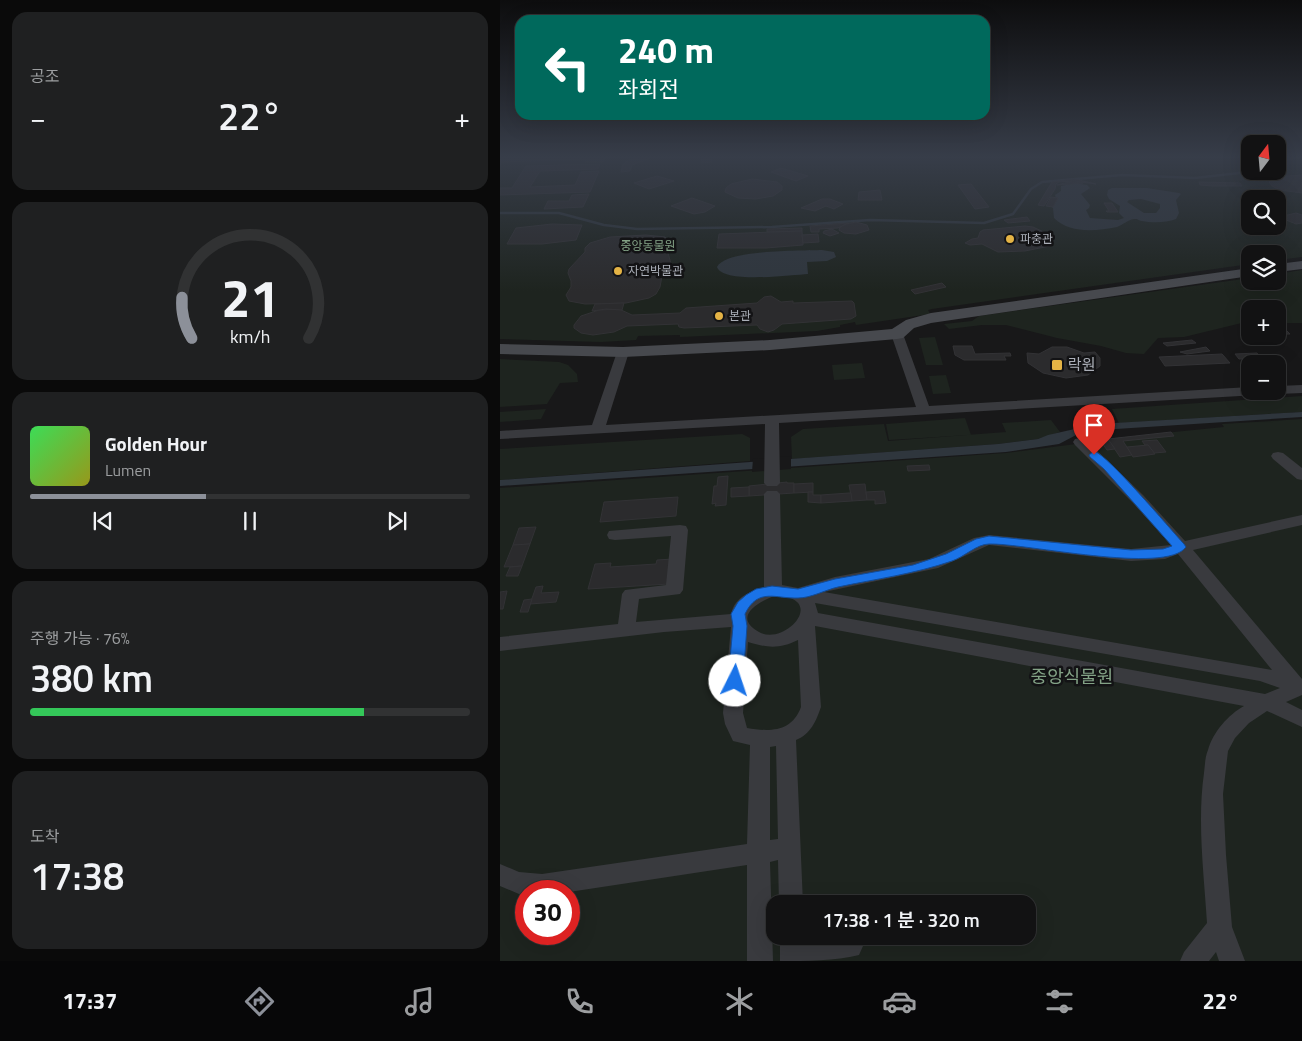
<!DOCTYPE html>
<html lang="ko">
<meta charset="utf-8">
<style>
:root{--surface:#121213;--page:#1f2021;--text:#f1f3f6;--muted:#9c9ea0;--line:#313233;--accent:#8c9099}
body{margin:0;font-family:"Titillium Web","Noto Sans KR",sans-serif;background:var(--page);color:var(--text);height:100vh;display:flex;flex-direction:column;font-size:19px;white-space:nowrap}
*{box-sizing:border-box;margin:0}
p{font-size:16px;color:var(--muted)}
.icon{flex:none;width:28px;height:28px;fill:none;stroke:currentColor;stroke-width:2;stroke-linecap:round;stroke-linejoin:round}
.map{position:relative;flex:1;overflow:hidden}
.details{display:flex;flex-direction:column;gap:12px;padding:12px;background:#0a0a0a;width:500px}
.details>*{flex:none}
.guide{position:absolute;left:15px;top:15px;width:475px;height:105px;border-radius:15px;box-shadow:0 5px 20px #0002,0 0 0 1px var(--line);background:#00695c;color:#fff;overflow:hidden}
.needle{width:32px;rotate:16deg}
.controls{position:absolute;left:741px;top:135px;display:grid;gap:10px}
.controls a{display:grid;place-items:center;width:45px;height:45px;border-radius:10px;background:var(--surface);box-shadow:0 5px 20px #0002,0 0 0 1px var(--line);font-size:25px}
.speed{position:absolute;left:15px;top:880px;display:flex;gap:10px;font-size:25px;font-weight:700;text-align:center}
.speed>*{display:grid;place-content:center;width:65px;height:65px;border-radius:50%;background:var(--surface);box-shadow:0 5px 20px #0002,0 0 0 1px var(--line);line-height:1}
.speed .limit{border:8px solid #d22;background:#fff;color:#111}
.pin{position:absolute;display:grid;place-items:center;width:42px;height:42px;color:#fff;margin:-51px -21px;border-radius:50% 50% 50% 0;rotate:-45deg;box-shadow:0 0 5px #0007}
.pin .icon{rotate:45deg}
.me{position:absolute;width:55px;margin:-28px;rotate:4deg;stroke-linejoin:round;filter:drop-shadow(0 0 4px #0008)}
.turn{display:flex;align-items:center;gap:18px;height:105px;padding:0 20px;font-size:22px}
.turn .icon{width:65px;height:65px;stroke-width:2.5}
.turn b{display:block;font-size:35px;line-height:42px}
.big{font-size:38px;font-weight:600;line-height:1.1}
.details .widget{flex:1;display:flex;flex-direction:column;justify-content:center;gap:8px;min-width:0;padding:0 18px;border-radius:15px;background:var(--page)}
.details .dial{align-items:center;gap:0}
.dial svg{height:130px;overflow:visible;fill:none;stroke:var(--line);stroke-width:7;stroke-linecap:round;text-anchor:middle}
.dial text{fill:var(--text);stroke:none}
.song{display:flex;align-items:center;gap:15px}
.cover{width:60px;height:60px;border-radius:8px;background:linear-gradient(135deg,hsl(130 70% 55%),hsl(60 70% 35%))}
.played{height:5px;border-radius:2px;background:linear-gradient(90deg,var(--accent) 40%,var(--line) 40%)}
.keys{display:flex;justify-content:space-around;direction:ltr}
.heat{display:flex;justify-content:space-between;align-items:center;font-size:28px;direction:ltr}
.charge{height:8px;border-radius:4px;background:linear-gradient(90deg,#34c759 76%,var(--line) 0)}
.trip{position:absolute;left:266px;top:895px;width:270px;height:50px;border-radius:15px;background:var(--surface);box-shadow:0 5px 20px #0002,0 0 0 1px var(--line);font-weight:600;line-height:50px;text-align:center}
.dock{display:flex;height:80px;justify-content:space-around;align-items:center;background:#070708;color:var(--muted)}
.dock .icon{width:35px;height:35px}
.dock .on{color:var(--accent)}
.dock b{font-size:22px;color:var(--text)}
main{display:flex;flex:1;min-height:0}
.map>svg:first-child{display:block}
.green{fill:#1e241f;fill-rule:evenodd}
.water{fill:#2f363d;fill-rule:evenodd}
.pier{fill:#181819}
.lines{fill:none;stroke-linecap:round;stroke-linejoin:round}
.stream{stroke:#2f363d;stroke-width:2.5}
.building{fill:#2b2b2d;stroke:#323235}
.street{fill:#393a3e;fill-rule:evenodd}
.secondary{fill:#47494e;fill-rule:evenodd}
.route{fill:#1a73e8;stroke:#114b97}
.poi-dot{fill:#e4b345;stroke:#131315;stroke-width:2}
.labels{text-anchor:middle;stroke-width:5;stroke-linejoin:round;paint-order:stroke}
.far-poi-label{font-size:12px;fill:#abafb8;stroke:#131315;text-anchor:start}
.far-park-label{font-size:12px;fill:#83a286;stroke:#131315}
.poi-label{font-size:15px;fill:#abafb8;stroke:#131315;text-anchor:start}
.near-park-label{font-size:18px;fill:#83a286;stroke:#131315}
</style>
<main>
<section class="details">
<div class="widget"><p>공조</p>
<div class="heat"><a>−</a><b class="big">22°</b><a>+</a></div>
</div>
<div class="widget dial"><svg viewBox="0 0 100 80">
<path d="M14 69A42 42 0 1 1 86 69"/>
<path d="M14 69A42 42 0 0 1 8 44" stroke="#8c9099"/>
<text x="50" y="56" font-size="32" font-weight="700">21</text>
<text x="50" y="72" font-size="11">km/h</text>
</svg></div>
<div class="widget">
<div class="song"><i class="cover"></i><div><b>Golden Hour</b><p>Lumen</p></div></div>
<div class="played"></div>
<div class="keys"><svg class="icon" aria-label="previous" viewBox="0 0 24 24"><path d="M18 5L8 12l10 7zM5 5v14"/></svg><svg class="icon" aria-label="pause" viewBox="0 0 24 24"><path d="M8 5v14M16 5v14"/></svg><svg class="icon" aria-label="next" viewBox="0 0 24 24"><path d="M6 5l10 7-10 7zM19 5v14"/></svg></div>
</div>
<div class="widget"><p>주행 가능 · 76%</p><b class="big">380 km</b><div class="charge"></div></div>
<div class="widget"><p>도착</p><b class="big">17:38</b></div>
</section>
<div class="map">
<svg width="802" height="961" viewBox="0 0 802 961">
<rect width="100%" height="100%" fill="#181819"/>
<!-- green -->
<g class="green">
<path d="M0 157H750V171H778V157H802V257L778 260V254H750V264L432 309 428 310 430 314 356 325 355 322 340 325V327L317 331 180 337V335L138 336 136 340 101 342 0 339ZM750 199H778V226H750Z"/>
<polygon points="802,270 802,323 778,323 778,309 750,309 750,321 684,337 658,338 644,354 626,353 601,346 557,338 506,325 482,325 449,329 444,324 472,321 479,316 750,278 750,281 778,281 778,274"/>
<polygon points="435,337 443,365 426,365 419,338"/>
<polygon points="0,359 59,362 68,365 77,374 78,382 60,383 47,404 0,407"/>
<polygon points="362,363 365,378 334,380 332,365"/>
<polygon points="446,375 451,393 433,394 429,376"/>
<polygon points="802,396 802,412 619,423 612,409"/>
<polygon points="46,409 41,419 0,422 0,412"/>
<polygon points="465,418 471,435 389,440 386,424"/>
<path d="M802 419V961H0V488L506 453 576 444 594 440 724 427 722 424ZM26 891H69V934H26ZM275 904H528V936H275Z"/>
<polygon points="551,420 560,432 538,439 498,444 292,459 291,437 303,429 384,424 388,441 506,432 502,423"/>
<polygon points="242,434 250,438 250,461 0,480 0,449"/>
</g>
<!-- water -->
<g class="water">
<path d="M575 183 587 185 590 188 581 194 590 205 589 208 586 210 590 218 618 220 624 218 619 213 620 206 609 199 607 195 608 190 612 188H647L679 193 681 194 676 200 679 213 676 219C666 223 652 223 642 221 637 220 639 219 634 219 627 220 623 225 617 227 596 231 570 234 554 218L553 208 551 206 556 198 555 195 561 191V186ZM641 199 660 204V208L656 213H644L627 202 629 200Z"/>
<path d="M322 250 334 252 336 257 327 261 307 262 308 274C291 275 223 284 217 267 226 249 302 251 322 250Z"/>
<polygon points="802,412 802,417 600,430 580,433 559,444 506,452 0,486 0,480 498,444 538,439 548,435 597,424"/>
</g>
<!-- pier -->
<polygon class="pier" points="291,456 291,469 252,472 253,459"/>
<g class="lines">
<!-- stream -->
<g class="stream">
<polyline points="778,160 802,157"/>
<polyline points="0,213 59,213 104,225 137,229 272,227 370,220 484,223 513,214 531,189 542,182 622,175 695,178 757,171"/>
</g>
</g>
<!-- building -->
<g class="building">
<polygon points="0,157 105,157 103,162 85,162 86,159 2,162 0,165"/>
<polygon points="138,157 153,157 132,165 130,171 121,172 123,164 127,162 125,162"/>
<polygon points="201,157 211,157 212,162 202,163"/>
<polygon points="100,164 98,169 40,171 30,187 75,185 81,172 99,171 90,192 0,195 0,188 12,188 26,166"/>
<polygon points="281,168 308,176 296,181 271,172"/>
<polygon points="802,175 802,193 780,190 772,186 769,182 775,177"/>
<polygon points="157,176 174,181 149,189 134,183"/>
<polygon points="252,179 277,182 282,186 282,190 273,196 256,199 238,198 225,192 226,188 231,184"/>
<polygon points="574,179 596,184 574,181 559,182 556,184 555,189 544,206 538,205 552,182"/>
<polygon points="569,182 575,182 583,183 557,185"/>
<polygon points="699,182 740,183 742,186 713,186 700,185"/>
<polygon points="471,184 489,207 475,209 458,185"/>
<polygon points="380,190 382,200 358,200 359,192"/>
<polygon points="89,194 83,207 44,209 48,201 69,201 72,195"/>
<polygon points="551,197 558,198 553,207 546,206"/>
<polygon points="192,198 215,206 205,212 194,214 171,206"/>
<polygon points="322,199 330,199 343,204 334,209 326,206 315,211 301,208"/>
<polygon points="604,203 612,203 618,212 607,212 606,211 609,211"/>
<polygon points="796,213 802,215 802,223 796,224 779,217"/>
<polygon points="527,217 530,221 508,223 504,220"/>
<polygon points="356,222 367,225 369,230 356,234 344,233 339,230 341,225"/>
<polygon points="348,223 338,228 319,229 319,232 311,232 310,226"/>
<polygon points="52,224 82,225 76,240 42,244 7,244 16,228"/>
<polygon points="525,226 533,227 548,234 550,240 548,243 550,246 525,251 498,252 482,244 470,245 465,243 472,239 478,238 480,232 483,230"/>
<polygon points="302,228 302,231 267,232 267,229"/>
<polygon points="332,229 339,233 330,236 323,233 324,231"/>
<polygon points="302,231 303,245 266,248 217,248 219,234"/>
<polygon points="318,234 319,242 303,243 302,235"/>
<polygon points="146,235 165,237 170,243 167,249 171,264 162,276 160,287 156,294 149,298 126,303 85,304 69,301 66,295 71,287 71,281 68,273 69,269 85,252 85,248 90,243 110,237"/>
<polygon points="442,283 446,287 415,294 411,290"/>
<polygon points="271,296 281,302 293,301 293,303 352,301 354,303 356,316 351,319 282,324 274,330 268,332 260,329 257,325 184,328 179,327 178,324 127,326 114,332 93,335 81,333 74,328 74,325 81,316 99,310 119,309 132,315 180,313 186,308 257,303 264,297"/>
<polygon points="124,303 122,310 106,309 92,311 95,304"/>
<polygon points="778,327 783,327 790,334 778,334"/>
<polygon points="692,340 696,343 667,346 663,343"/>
<polygon points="453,346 472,346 475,354 510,353 511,356 504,356 506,360 464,360 455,355"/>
<polygon points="552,347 567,347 584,353 595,352 600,358 600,366 588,375 566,378 543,373 528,363 527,353 539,354"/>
<polygon points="706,347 710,351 687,354 680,352"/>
<polygon points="757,353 761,358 739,359 735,354"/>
<polygon points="722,354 730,363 665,366 659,357"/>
<polygon points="671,432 674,436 623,441 632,455 620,457 608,439"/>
<polygon points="608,439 615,449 607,450 602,443 597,444 595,440"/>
<polygon points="657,440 666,452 654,453 648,445 645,445 642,441"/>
<polygon points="648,445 655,454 633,457 627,447"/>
<polygon points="429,465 430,470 408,471 407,466"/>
<polygon points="228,476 226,505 215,506 216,503 212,504 214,486 217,486 218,477"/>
<polygon points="287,482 287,483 294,483 294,493 249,496 249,486"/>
<polygon points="313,483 313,492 294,493 294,484"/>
<polygon points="365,484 367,500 352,501 349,485"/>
<polygon points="249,487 249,496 231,497 231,488"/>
<polygon points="384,491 386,503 375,504 375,500 367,500 366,492"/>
<polygon points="308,492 313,492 313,495 321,495 321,503 308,502"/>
<polygon points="349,493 351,493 352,501 321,503 321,495"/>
<polygon points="178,497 176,516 100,522 104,502"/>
<polygon points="36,527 30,544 13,545 19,528"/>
<polygon points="30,544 22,566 4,567 13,545"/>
<polygon points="173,559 169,584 88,589 95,564 111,563 110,567 156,564 157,560"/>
<polygon points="22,566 18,576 6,576 10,567"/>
<polygon points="43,586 41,593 59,592 56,602 30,604 36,587"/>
<polygon points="7,591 3,609 0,609 0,592"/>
<polygon points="32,599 28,612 20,612 24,600"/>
</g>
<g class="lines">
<!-- street -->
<g class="street">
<polygon points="397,330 403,334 429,406 750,387 750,391 763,391 757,395 279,423 280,483 277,486 267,486 264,483 265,424 0,439 0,431 92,425 117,352 123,348 129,352 106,425 416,407 391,334"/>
<polygon points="802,385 802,393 778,394 772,391 778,391 778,386"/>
<path d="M580 438 585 439 643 495 685 541 802 515V525L693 550 802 679V695L786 702 802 710V727L767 711 749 723 735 738 728 751 723 794 726 855 732 927 745 961H719L716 952 709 961H680L684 952 707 923C704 874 697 822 704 773 705 765 705 757 708 750 713 732 728 715 744 706L315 626 321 707C316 721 311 734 296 740L303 904H279L278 860 270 862 273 961H247V865L69 892 26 891V895L19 894 0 886V864L19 872 42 874 247 844 250 745 233 741 225 724 223 713 231 627 164 632 0 651V637L118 624 122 594 125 590 166 585 171 536 115 540 109 539 107 535 109 531 180 525 186 526 188 530 183 590 180 594 139 599 136 622 231 614C235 597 249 592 264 587V494L267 491H277L280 494 282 585 298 588 335 577 429 559 474 538 489 535 631 549 671 545 632 502 575 445 573 442 575 439ZM489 545 631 561 665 559 678 554 772 670 324 592 438 568ZM274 596C279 597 285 596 290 598 319 608 282 645 259 632 232 617 258 602 274 596ZM315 603 760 681 780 688 765 694 318 613ZM298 640 301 707C292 732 270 732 247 728L243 713 248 642C267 648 280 649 298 640ZM276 746 278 839 270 840V747Z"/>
<polygon points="778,452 783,453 802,468 802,480 797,479 773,459 771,456 773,453"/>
<path d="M280 936H304L305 938 357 936 363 946 359 955C335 961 306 961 280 961Z"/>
</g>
<!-- secondary -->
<g class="secondary">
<polygon points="802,261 802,269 778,272 778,264"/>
<polygon points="750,268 750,276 431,323 414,328 403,338 397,339 270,350 123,357 0,354 0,344 123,347 270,340 392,329 406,320 431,313"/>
</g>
</g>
<!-- sky -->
<linearGradient id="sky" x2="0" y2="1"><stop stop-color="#0d0d0e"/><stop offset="0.54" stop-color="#373d49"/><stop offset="1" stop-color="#373d49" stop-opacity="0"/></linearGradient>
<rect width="802" height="291" fill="url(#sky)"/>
<!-- route -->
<path class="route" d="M594 451C608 455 670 529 684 544L686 547C666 575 525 543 489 544 477 544 464 557 452 561 414 574 376 579 338 587 325 590 311 598 298 598 276 599 258 587 245 614L247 626 243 681 241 685 235 687 230 685 228 681 233 626 231 614 238 602 246 595 256 589 272 586 298 589 335 579 413 565 446 554 476 539 489 536 631 550 663 549 672 546 604 469 590 457 589 455Z"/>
<!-- markers -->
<g class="poi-dot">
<circle cx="510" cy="239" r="5"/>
<circle cx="118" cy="271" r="5"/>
<circle cx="219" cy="316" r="5"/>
<rect x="551" y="359" width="12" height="12" rx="2.5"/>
</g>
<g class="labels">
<!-- far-poi labels -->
<g class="far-poi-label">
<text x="520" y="243">파충관</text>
<text x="128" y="275">자연박물관</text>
<text x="229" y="320">본관</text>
</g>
<!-- far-park labels -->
<g class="far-park-label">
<text x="148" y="250">중앙동물원</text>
</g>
<!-- poi labels -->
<g class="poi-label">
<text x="568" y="370">락원</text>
</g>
<!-- near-park labels -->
<g class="near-park-label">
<text x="572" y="683">중앙식물원</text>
</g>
</g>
</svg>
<div class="controls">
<a><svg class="needle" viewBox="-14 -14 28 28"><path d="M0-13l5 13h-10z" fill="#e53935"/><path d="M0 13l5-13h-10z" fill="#9c9ea0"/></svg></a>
<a><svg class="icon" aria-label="search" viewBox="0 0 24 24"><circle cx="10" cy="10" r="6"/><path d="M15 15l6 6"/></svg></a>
<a><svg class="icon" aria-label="layers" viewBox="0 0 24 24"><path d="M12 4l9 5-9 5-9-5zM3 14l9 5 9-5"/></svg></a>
<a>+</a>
<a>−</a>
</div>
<div class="speed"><div class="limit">30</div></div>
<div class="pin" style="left:594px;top:455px;background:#d93025"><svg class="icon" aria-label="arrive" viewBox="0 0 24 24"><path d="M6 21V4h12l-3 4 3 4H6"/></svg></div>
<svg class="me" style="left:235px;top:681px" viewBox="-20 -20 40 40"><circle r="19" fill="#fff"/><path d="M0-13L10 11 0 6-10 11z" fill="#1a73e8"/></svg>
<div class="trip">17:38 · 1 분 · 320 m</div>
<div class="guide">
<div class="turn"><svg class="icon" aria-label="left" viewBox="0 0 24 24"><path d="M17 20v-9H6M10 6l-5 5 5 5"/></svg><div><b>240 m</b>좌회전</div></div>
</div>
</div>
</main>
<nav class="dock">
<b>17:37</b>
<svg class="icon on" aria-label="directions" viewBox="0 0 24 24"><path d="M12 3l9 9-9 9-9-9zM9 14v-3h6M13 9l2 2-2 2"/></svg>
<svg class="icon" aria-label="music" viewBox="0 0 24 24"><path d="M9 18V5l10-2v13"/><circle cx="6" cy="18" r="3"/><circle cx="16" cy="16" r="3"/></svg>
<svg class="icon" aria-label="phone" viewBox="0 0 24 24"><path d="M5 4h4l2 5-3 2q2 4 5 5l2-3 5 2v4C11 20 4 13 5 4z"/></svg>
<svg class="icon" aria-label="climate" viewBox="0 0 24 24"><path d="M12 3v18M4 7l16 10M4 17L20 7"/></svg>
<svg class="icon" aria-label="car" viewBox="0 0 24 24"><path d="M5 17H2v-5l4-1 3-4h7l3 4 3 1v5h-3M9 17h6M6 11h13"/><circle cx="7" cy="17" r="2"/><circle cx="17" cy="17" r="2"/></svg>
<svg class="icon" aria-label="filters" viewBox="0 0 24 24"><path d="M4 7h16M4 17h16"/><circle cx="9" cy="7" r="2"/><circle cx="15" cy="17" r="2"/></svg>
<b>22°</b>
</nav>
